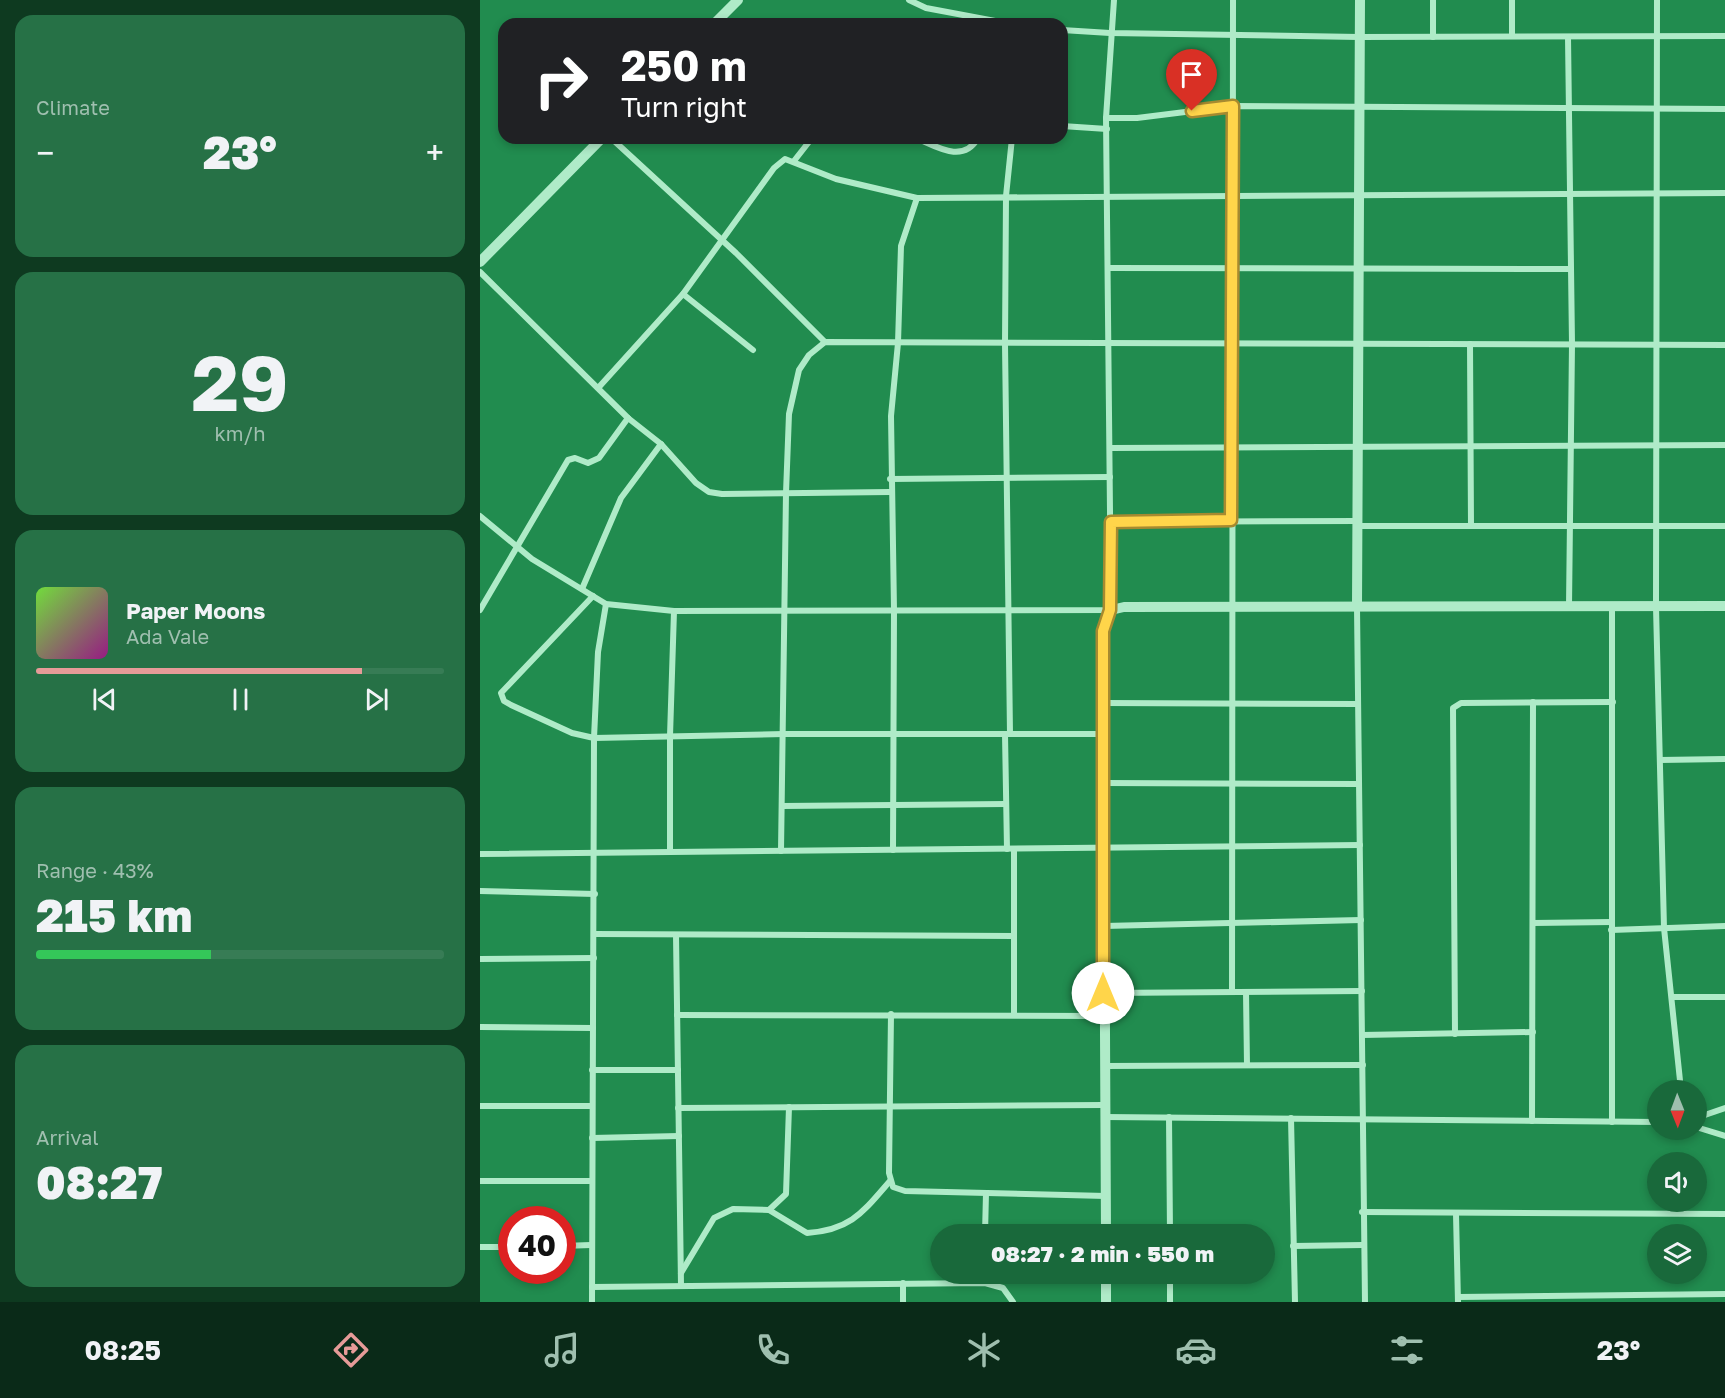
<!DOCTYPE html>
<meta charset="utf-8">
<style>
:root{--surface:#19693b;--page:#267146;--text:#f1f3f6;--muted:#9fbfaf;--line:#377c55;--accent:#e69b98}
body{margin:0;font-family:"Golos Text",sans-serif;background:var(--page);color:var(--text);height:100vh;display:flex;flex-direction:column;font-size:22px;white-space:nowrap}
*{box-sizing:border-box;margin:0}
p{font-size:20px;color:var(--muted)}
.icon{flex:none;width:33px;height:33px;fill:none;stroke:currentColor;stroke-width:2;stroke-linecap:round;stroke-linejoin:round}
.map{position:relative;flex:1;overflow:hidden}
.drawer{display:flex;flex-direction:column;gap:15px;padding:15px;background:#0e3a20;width:480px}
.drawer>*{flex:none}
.hud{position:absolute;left:18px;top:18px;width:570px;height:126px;border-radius:18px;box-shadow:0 3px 9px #0003;background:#202124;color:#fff;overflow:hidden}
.needle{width:39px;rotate:179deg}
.tools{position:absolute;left:1167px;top:1080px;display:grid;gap:12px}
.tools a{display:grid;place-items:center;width:60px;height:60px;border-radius:50%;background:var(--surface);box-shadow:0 3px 9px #0003;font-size:30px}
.speed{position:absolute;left:18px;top:1206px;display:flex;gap:12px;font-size:30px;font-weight:700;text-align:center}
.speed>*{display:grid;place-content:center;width:78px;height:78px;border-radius:50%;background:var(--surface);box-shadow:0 3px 9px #0003;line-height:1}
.speed .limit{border:9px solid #d22;background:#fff;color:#111}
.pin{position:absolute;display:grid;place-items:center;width:51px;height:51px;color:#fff;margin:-62px -26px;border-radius:50% 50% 50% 0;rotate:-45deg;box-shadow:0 0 6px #0007}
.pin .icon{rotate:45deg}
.me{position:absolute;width:66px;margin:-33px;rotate:0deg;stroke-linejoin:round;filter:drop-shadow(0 0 4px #0008)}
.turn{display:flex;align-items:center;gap:21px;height:126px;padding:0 24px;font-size:27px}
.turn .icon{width:78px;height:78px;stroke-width:2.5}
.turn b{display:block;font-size:42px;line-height:51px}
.big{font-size:45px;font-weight:800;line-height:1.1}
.drawer .tile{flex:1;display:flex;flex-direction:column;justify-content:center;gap:9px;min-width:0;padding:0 21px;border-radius:18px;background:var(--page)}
.drawer .dial{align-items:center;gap:0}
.dial b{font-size:78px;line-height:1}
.song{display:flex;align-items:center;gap:18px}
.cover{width:72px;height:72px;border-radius:9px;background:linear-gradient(135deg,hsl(100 70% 55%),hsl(310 70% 35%))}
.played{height:6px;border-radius:3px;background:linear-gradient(90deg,var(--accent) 80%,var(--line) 80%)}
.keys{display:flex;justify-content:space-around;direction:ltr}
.heat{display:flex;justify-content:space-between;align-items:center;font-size:33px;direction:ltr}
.charge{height:9px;border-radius:4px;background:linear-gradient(90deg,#34c759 43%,var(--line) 0)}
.trip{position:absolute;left:450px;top:1224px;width:345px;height:60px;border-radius:30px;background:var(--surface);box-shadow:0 3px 9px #0003;font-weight:800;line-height:60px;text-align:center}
.dock{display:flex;height:96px;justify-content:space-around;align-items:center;background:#0a2a18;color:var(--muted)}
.dock .icon{width:42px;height:42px}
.dock .active{color:var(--accent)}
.dock b{font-size:27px;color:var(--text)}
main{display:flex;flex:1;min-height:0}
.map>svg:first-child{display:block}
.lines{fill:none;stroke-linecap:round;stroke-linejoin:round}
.minor{stroke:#afebc8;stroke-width:6}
.tertiary{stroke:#afebc8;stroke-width:10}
.route-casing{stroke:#a68a30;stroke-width:15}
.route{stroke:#ffd54a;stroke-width:10}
</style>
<main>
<section class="drawer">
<div class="tile"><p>Climate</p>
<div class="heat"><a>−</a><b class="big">23°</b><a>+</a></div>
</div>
<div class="tile dial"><b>29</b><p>km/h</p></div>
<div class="tile">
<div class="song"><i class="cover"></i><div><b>Paper Moons</b><p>Ada Vale</p></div></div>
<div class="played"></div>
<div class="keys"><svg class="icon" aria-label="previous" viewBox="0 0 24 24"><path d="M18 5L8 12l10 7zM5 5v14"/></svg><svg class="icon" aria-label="pause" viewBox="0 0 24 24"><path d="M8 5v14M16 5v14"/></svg><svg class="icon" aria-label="next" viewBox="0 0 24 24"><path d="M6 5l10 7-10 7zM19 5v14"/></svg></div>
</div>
<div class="tile"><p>Range · 43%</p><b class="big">215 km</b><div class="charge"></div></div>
<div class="tile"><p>Arrival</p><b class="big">08:27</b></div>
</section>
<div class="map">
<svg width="1245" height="1302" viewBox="0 0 1245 1302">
<rect width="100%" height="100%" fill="#218c4f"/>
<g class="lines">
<!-- minor -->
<g class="minor">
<polyline points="429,0 446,8 531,24"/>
<polyline points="1032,0 1032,36"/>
<polyline points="1177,0 1176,607 1184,928 1201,1090"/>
<polyline points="582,30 630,33 879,37 1245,36"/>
<polyline points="953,37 953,0"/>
<polyline points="1088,37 1092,344 1089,607"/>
<polyline points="626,118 657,118 753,106 1245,109"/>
<polyline points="582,126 627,129"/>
<polyline points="131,138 256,253 345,342"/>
<path d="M436 138C457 147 483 164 498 138"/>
<polyline points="314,161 332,138"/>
<polyline points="628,268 1091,269"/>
<polyline points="0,272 148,418 181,444 216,483 229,492 242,494 410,492"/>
<polyline points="203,294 273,350"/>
<polyline points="990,344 991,526"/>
<polyline points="119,387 203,294 294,168 305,159 356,179 437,198 1245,193"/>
<polyline points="630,448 1245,445"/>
<polyline points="410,479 630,477"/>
<polyline points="0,516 52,559 126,604 194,611 631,610 626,118 634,0"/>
<polyline points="631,522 878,521"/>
<polyline points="878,526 1245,526"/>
<polyline points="102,589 141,498 181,444"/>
<polyline points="113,596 21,693 24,701 31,705 92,733 114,738 304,734 624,734"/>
<polyline points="1132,606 1132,1122"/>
<polyline points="877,607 885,1302"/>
<polyline points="0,610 88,460 95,458 108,463 119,458 148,418"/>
<polyline points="624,703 878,704"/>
<polyline points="525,734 527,849"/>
<polyline points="530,734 525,344 526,196 532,138"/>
<polyline points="1180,760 1245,759"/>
<polyline points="624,783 879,784"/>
<polyline points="302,806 526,804"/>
<polyline points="534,849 534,1014"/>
<polyline points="413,850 414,610 411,416 418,343 421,246 437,198"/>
<polyline points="301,851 306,493 309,414 319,370 329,355 345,342 1245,345"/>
<polyline points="190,852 190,736 194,611"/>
<polyline points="0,854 880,845"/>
<polyline points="0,891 115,894"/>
<polyline points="1053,923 1132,922"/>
<polyline points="624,926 881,920"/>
<polyline points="1131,930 1245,926"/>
<polyline points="114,934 534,936"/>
<polyline points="196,935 201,1285"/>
<polyline points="0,959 114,958"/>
<polyline points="752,992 753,0"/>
<polyline points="766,992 767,1065"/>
<polyline points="624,993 882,991"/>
<polyline points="1193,997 1245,997"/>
<polyline points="411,1014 409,1173 413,1187 425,1191 626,1196"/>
<polyline points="197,1015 623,1016"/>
<polyline points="0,1027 113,1028"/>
<polyline points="975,1034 973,708 981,703 1133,702"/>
<polyline points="882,1035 1053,1032"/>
<polyline points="624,1066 883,1065"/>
<polyline points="112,1070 198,1070"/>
<polyline points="0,1106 112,1106"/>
<polyline points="198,1108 624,1105"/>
<polyline points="624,1117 1178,1122"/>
<polyline points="689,1117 690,1234"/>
<polyline points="811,1118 815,1302"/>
<polyline points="1216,1118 1245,1108"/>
<polyline points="1052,1121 1053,702"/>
<polyline points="1216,1127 1245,1136"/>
<polyline points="112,1138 199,1136"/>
<polyline points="0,1181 112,1181"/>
<path d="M289 1210 327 1233C371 1230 383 1212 410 1181"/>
<polyline points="882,1212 1245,1214"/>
<polyline points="976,1214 978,1302"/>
<polyline points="505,1234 506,1193"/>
<polyline points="82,1246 111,1245"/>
<polyline points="813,1246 883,1245"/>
<polyline points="0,1247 32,1247"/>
<polyline points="201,1273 234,1218 253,1209 289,1210 306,1194 309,1107"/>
<polyline points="690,1274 690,1302"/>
<polyline points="505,1283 505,1274"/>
<polyline points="112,1287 505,1283 523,1288 533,1302"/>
<polyline points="978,1297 1245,1294"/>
<polyline points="112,1302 114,738 118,652 126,604"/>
<polyline points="423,1302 423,1283"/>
</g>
<!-- tertiary -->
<g class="tertiary">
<polyline points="234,24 258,0"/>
<polyline points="0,262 122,138"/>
<polyline points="877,607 880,0"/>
<polyline points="626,1234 623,631 631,610 644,607 1245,606"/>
<polyline points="626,1302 626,1274"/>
</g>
</g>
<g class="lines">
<defs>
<polyline id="route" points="623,993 623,631 630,610 631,522 751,520 753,106 712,111"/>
</defs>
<!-- route casing -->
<use href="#route" class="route-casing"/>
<!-- route -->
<use href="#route" class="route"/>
</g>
</svg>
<div class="tools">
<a><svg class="needle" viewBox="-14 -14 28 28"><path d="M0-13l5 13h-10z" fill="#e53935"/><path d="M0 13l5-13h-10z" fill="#9fbfaf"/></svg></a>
<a><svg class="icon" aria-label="sound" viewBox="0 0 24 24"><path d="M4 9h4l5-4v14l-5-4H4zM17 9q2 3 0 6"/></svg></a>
<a><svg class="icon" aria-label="layers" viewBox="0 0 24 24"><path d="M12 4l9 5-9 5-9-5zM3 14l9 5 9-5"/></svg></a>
</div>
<div class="speed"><div class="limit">40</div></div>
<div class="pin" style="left:712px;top:111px;background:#d93025"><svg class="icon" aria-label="arrive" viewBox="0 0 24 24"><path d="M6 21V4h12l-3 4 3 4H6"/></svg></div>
<svg class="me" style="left:623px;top:993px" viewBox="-20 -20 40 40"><circle r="19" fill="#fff"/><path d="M0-13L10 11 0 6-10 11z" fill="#ffd54a"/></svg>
<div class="trip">08:27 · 2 min · 550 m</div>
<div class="hud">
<div class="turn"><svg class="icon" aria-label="right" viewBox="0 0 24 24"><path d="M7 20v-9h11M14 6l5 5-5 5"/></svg><div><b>250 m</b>Turn right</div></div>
</div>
</div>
</main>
<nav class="dock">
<b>08:25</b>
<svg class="icon active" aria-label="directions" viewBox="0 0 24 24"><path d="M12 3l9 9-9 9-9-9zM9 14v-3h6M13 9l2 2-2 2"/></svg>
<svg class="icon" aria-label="music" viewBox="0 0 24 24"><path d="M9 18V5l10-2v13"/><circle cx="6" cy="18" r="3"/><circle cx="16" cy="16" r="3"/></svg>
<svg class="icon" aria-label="phone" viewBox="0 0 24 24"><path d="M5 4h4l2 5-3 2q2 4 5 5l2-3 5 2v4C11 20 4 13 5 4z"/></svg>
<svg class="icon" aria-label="climate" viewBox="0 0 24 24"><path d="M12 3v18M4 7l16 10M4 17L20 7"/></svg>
<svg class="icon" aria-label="car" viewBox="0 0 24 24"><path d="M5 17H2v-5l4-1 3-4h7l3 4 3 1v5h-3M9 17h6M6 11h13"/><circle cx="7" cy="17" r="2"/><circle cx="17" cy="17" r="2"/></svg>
<svg class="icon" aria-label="filters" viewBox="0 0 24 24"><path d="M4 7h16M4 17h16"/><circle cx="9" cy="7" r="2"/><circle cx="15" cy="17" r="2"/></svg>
<b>23°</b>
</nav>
